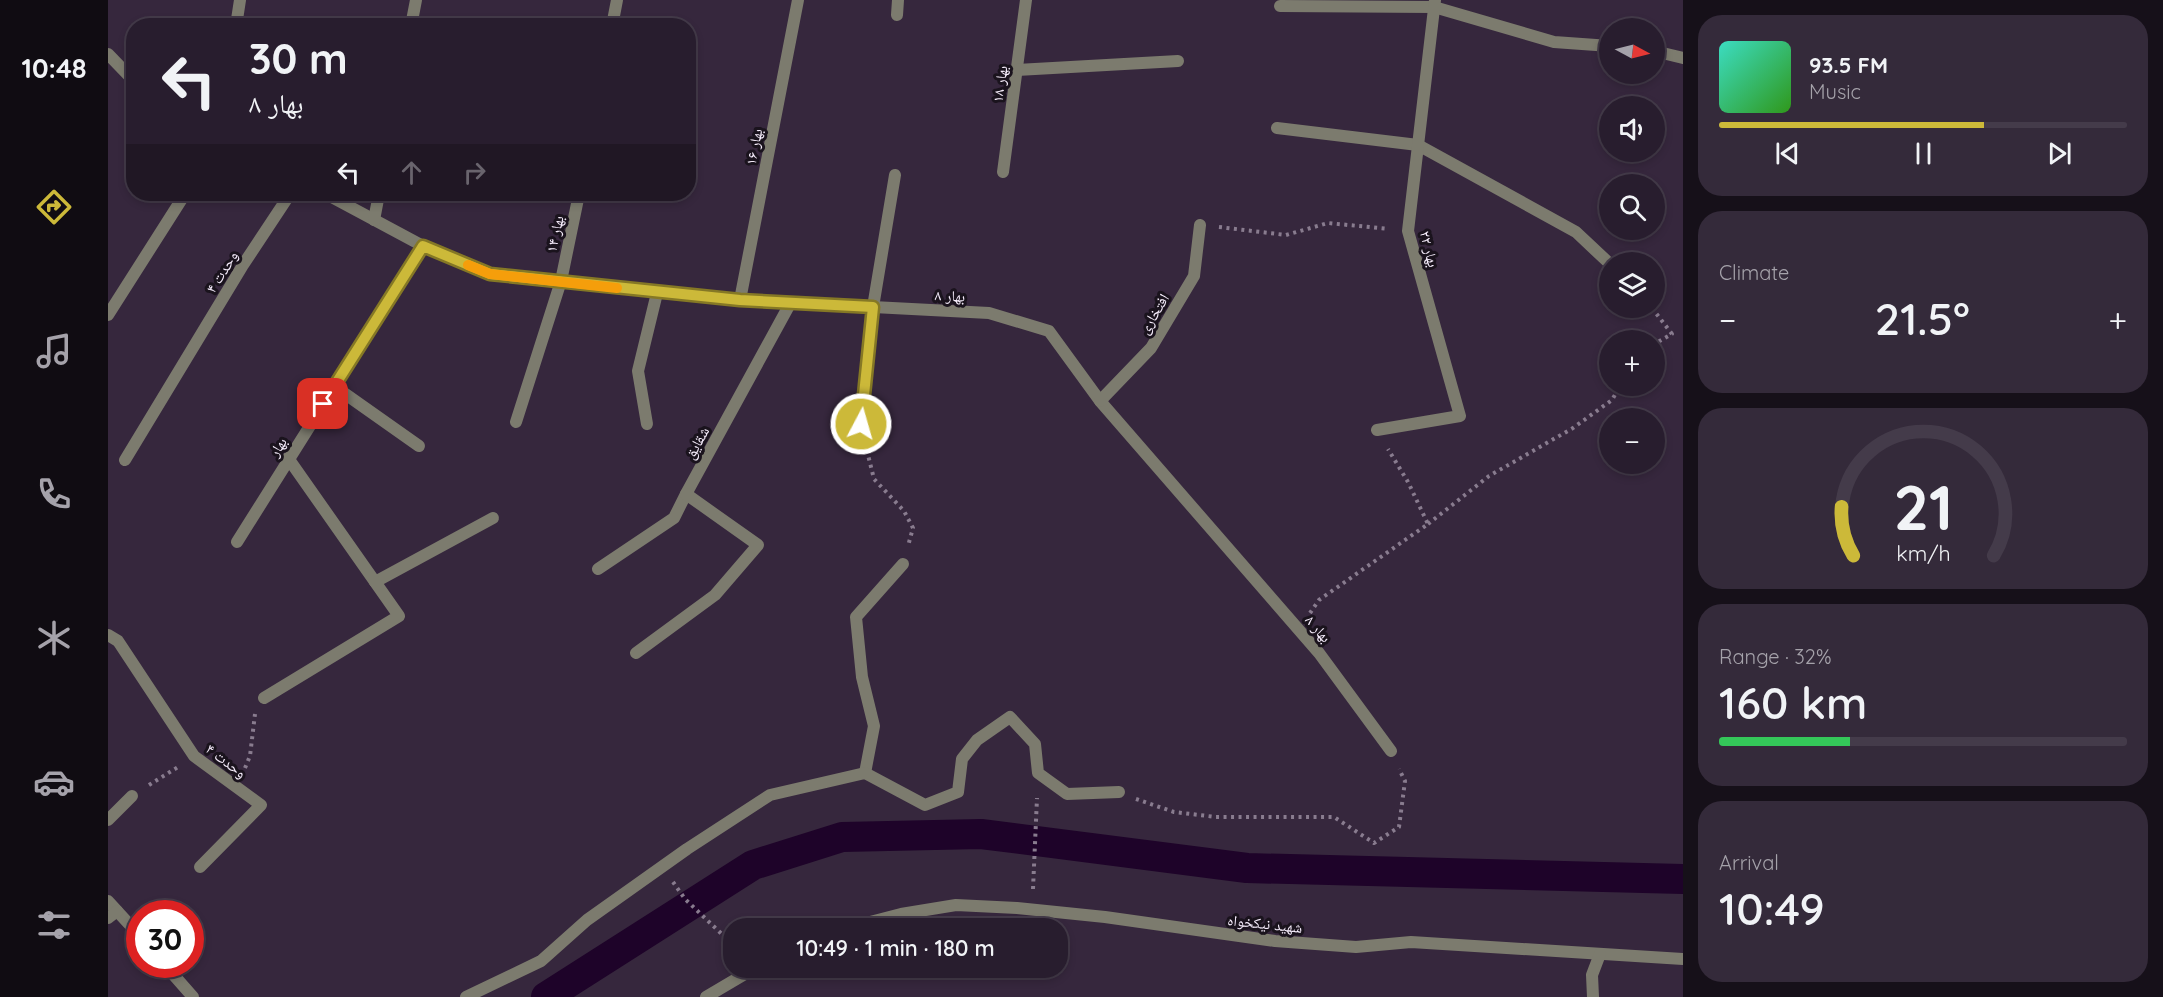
<!DOCTYPE html>
<meta charset="utf-8">
<style>
:root{--surface:#281d2e;--page:#342a3a;--text:#f1f3f6;--muted:#a5a2aa;--line:#443b4a;--accent:#ccb939}
body{margin:0;font-family:Quicksand,"Noto Naskh Arabic",sans-serif;background:var(--page);color:var(--text);height:100vh;display:flex;flex-direction:column;font-size:22px;white-space:nowrap}
*{box-sizing:border-box;margin:0}
p{font-size:20px;color:var(--muted)}
.icon{flex:none;width:33px;height:33px;fill:none;stroke:currentColor;stroke-width:2;stroke-linecap:round;stroke-linejoin:round}
.map{position:relative;flex:1;overflow:hidden}
.sheet{display:flex;flex-direction:column;gap:15px;padding:15px;background:#161019;width:480px}
.sheet>*{flex:none}
.hud{position:absolute;left:18px;top:18px;width:570px;height:183px;border-radius:24px;box-shadow:0 3px 9px #0003,0 0 0 2px var(--line);background:#281d2e;color:var(--text);overflow:hidden}
.needle{width:39px;rotate:97deg}
.fabs{position:absolute;left:1491px;top:18px;display:grid;gap:12px}
.fabs a{display:grid;place-items:center;width:66px;height:66px;border-radius:50%;background:var(--surface);box-shadow:0 3px 9px #0003,0 0 0 2px var(--line);font-size:30px}
.speed{position:absolute;left:18px;top:900px;display:flex;gap:12px;font-size:30px;font-weight:700;text-align:center}
.speed>*{display:grid;place-content:center;width:78px;height:78px;border-radius:50%;background:var(--surface);box-shadow:0 3px 9px #0003,0 0 0 2px var(--line);line-height:1}
.speed .limit{border:9px solid #d22;background:#fff;color:#111}
.pin{position:absolute;display:grid;place-items:center;width:51px;height:51px;color:#fff;margin:-26px;border-radius:12px;box-shadow:0 3px 9px #0006}
.me{position:absolute;width:66px;margin:-33px;rotate:6deg;stroke-linejoin:round;filter:drop-shadow(0 0 4px #0008)}
.turn{display:flex;align-items:center;gap:21px;height:126px;padding:0 24px;font-size:27px}
.turn .icon{width:78px;height:78px;stroke-width:2.5}
.turn b{display:block;font-size:42px;line-height:51px}
.lanes{display:flex;align-items:center;height:57px;padding:0 24px;background:#0003;justify-content:center;gap:30px;direction:ltr}
.lanes .off{opacity:.35}
.big{font-size:45px;font-weight:600;line-height:1.1}
.sheet .widget{flex:1;display:flex;flex-direction:column;justify-content:center;gap:9px;min-width:0;padding:0 21px;border-radius:24px;background:var(--page)}
.sheet .dial{align-items:center;gap:0}
.dial svg{height:156px;overflow:visible;fill:none;stroke:var(--line);stroke-width:7;stroke-linecap:round;text-anchor:middle}
.dial text{fill:var(--text);stroke:none}
.song{display:flex;align-items:center;gap:18px}
.cover{width:72px;height:72px;border-radius:9px;background:linear-gradient(135deg,hsl(170 70% 55%),hsl(110 70% 35%))}
.played{height:6px;border-radius:3px;background:linear-gradient(90deg,var(--accent) 65%,var(--line) 65%)}
.keys{display:flex;justify-content:space-around;direction:ltr}
.heat{display:flex;justify-content:space-between;align-items:center;font-size:33px;direction:ltr}
.charge{height:9px;border-radius:4px;background:linear-gradient(90deg,#34c759 32%,var(--line) 0)}
.trip{position:absolute;left:615px;top:918px;width:345px;height:60px;border-radius:24px;background:var(--surface);box-shadow:0 3px 9px #0003,0 0 0 2px var(--line);font-weight:600;line-height:60px;text-align:center}
main{display:flex;flex:1;min-height:0}
.menu{display:flex;flex-direction:column;width:108px;justify-content:space-around;align-items:center;background:#100c12;color:var(--muted)}
.menu .icon{width:42px;height:42px}
.menu .active{color:var(--accent)}
.menu b{font-size:27px;color:var(--text)}
.map>svg:first-child{display:block}
.lines{fill:none;stroke-linecap:round;stroke-linejoin:round}
.canal{stroke:#1e0329;stroke-width:30}
.path{stroke:#897c8f;stroke-width:4;stroke-dasharray:3 4.5;stroke-linecap:butt}
.lane{stroke:#7c7b6e;stroke-width:12}
.street{stroke:#7c7b6e;stroke-width:12}
.route-casing{stroke:#857825;stroke-width:15}
.route{stroke:#ccb939;stroke-width:10}
.slow{stroke:#f59e0b;stroke-width:10}
.labels{text-anchor:middle;stroke-width:6;stroke-linejoin:round;paint-order:stroke}
.street-label{font-size:15px;fill:#f6edfc;stroke:#1a131d}
</style>
<main>
<nav class="menu">
<b>10:48</b>
<svg class="icon active" aria-label="directions" viewBox="0 0 24 24"><path d="M12 3l9 9-9 9-9-9zM9 14v-3h6M13 9l2 2-2 2"/></svg>
<svg class="icon" aria-label="music" viewBox="0 0 24 24"><path d="M9 18V5l10-2v13"/><circle cx="6" cy="18" r="3"/><circle cx="16" cy="16" r="3"/></svg>
<svg class="icon" aria-label="phone" viewBox="0 0 24 24"><path d="M5 4h4l2 5-3 2q2 4 5 5l2-3 5 2v4C11 20 4 13 5 4z"/></svg>
<svg class="icon" aria-label="climate" viewBox="0 0 24 24"><path d="M12 3v18M4 7l16 10M4 17L20 7"/></svg>
<svg class="icon" aria-label="car" viewBox="0 0 24 24"><path d="M5 17H2v-5l4-1 3-4h7l3 4 3 1v5h-3M9 17h6M6 11h13"/><circle cx="7" cy="17" r="2"/><circle cx="17" cy="17" r="2"/></svg>
<svg class="icon" aria-label="filters" viewBox="0 0 24 24"><path d="M4 7h16M4 17h16"/><circle cx="9" cy="7" r="2"/><circle cx="15" cy="17" r="2"/></svg>
</nav>
<div class="map">
<svg width="1575" height="997" viewBox="0 0 1575 997">
<rect width="100%" height="100%" fill="#36273d"/>
<g class="lines">
<!-- canal -->
<polyline class="canal" points="438,997 645,865 734,837 873,834 1139,868 1575,879"/>
<!-- path -->
<g class="path">
<polyline points="1111,227 1178,235 1220,223 1281,229"/>
<polyline points="1544,308 1564,334 1546,344"/>
<polyline points="757,443 766,479 796,511 805,528 800,546"/>
<polyline points="1320,524 1381,476 1465,428 1504,400 1512,386"/>
<polyline points="1202,613 1211,600 1320,524 1300,482 1280,449"/>
<polyline points="137,768 142,756 147,714"/>
<polyline points="41,785 70,767"/>
<polyline points="1028,799 1066,812 1108,817 1226,817 1266,843 1291,827 1297,781 1291,769"/>
<polyline points="565,882 577,899 620,940 626,939"/>
<polyline points="925,889 929,798"/>
</g>
<!-- lane -->
<polyline class="lane" points="895,172 918,0"/>
<!-- street -->
<g class="street">
<polyline points="1172,6 1326,7 1446,42 1502,46"/>
<polyline points="789,15 790,0"/>
<polyline points="128,26 132,0"/>
<polyline points="303,26 308,0"/>
<polyline points="504,26 509,0"/>
<polyline points="1546,51 1575,58"/>
<polyline points="0,54 26,81"/>
<polyline points="909,70 1070,61"/>
<polyline points="1169,128 1310,145 1468,232 1502,264"/>
<polyline points="218,194 315,246 382,274 632,300 881,313 941,331 992,401 1211,653 1283,751"/>
<polyline points="266,220 271,194"/>
<polyline points="632,300 690,0"/>
<polyline points="0,315 77,194"/>
<polyline points="226,386 311,446"/>
<polyline points="992,401 1043,348 1086,276 1092,225"/>
<polyline points="408,422 453,281 471,194"/>
<polyline points="539,424 530,371 549,293"/>
<polyline points="753,424 765,307 787,175"/>
<polyline points="1269,430 1352,416 1300,231 1327,0"/>
<polyline points="17,460 135,265 182,194"/>
<polyline points="129,542 315,246"/>
<polyline points="490,569 566,518 578,494 683,302"/>
<polyline points="267,582 385,518"/>
<polyline points="0,635 10,641 86,756 153,805 92,867"/>
<polyline points="528,653 607,595 650,545 578,494"/>
<polyline points="156,698 291,616 180,458"/>
<polyline points="757,773 766,726 754,677 748,617 795,564"/>
<polyline points="0,820 24,796"/>
<polyline points="0,901 32,936"/>
<polyline points="0,918 9,911"/>
<polyline points="739,928 793,914 848,905 909,908 997,917 1167,941 1248,947 1303,942 1575,959"/>
<polyline points="56,964 85,997"/>
<polyline points="358,997 433,961 479,920 579,849 662,795 757,773 817,805 850,792 854,759 869,740 902,717 927,744 930,773 959,794 1011,792"/>
<polyline points="598,997 647,968"/>
<polyline points="1485,997 1484,975 1492,954"/>
</g>
</g>
<g class="lines">
<defs>
<polyline id="route" points="215,404 315,246 382,274 632,300 765,307 753,424"/>
</defs>
<!-- route casing -->
<use href="#route" class="route-casing"/>
<!-- route -->
<use href="#route" class="route"/>
<!-- slow -->
<polyline class="slow" points="360,265 382,274 509,288"/>
</g>
<g class="labels">
<!-- street labels -->
<g class="street-label">
<text transform="translate(892 84) rotate(-82)" y="5">بهار ۱۸</text>
<text transform="translate(646 147) rotate(-79)" y="5">بهار ۱۶</text>
<text transform="translate(447 234) rotate(-78)" y="5">بهار ۱۴</text>
<text transform="translate(1321 249) rotate(76)" y="5">بهار ۲۲</text>
<text transform="translate(114 272) rotate(-58)" y="5">وحدت ۴</text>
<text transform="translate(842 296) rotate(3)" y="5">بهار ۸</text>
<text transform="translate(1046 314) rotate(-59)" y="5">افتخاری</text>
<text transform="translate(589 443) rotate(-61)" y="5">شقایق</text>
<text transform="translate(170 447) rotate(-58)" y="5">بهار</text>
<text transform="translate(1210 629) rotate(49)" y="5">بهار ۸</text>
<text transform="translate(118 761) rotate(37)" y="5">وحدت ۴</text>
<text transform="translate(1157 924) rotate(6)" y="5">شهید نیکخواه</text>
</g>
</g>
</svg>
<div class="fabs">
<a><svg class="needle" viewBox="-14 -14 28 28"><path d="M0-13l5 13h-10z" fill="#e53935"/><path d="M0 13l5-13h-10z" fill="#a5a2aa"/></svg></a>
<a><svg class="icon" aria-label="sound" viewBox="0 0 24 24"><path d="M4 9h4l5-4v14l-5-4H4zM17 9q2 3 0 6"/></svg></a>
<a><svg class="icon" aria-label="search" viewBox="0 0 24 24"><circle cx="10" cy="10" r="6"/><path d="M15 15l6 6"/></svg></a>
<a><svg class="icon" aria-label="layers" viewBox="0 0 24 24"><path d="M12 4l9 5-9 5-9-5zM3 14l9 5 9-5"/></svg></a>
<a>+</a>
<a>−</a>
</div>
<div class="speed"><div class="limit">30</div></div>
<div class="pin" style="left:215px;top:404px;background:#d93025"><svg class="icon" aria-label="arrive" viewBox="0 0 24 24"><path d="M6 21V4h12l-3 4 3 4H6"/></svg></div>
<svg class="me" style="left:753px;top:424px" viewBox="-20 -20 40 40"><circle r="17" fill="#ccb939" stroke="#fff" stroke-width="3"/><path d="M0-11L8 9 0 5-8 9z" fill="#fff"/></svg>
<div class="trip">10:49 · 1 min · 180 m</div>
<div class="hud">
<div class="turn"><svg class="icon" aria-label="left" viewBox="0 0 24 24"><path d="M17 20v-9H6M10 6l-5 5 5 5"/></svg><div><b>30 m</b>بهار ۸</div></div>
<div class="lanes"><svg class="icon" aria-label="left" viewBox="0 0 24 24"><path d="M17 20v-9H6M10 6l-5 5 5 5"/></svg><svg class="icon off" aria-label="ahead" viewBox="0 0 24 24"><path d="M12 20V5M6 11l6-6 6 6"/></svg><svg class="icon off" aria-label="right" viewBox="0 0 24 24"><path d="M7 20v-9h11M14 6l5 5-5 5"/></svg></div>
</div>
</div>
<section class="sheet">
<div class="widget">
<div class="song"><i class="cover"></i><div><b>93.5 FM</b><p>Music</p></div></div>
<div class="played"></div>
<div class="keys"><svg class="icon" aria-label="previous" viewBox="0 0 24 24"><path d="M18 5L8 12l10 7zM5 5v14"/></svg><svg class="icon" aria-label="pause" viewBox="0 0 24 24"><path d="M8 5v14M16 5v14"/></svg><svg class="icon" aria-label="next" viewBox="0 0 24 24"><path d="M6 5l10 7-10 7zM19 5v14"/></svg></div>
</div>
<div class="widget"><p>Climate</p>
<div class="heat"><a>−</a><b class="big">21.5°</b><a>+</a></div>
</div>
<div class="widget dial"><svg viewBox="0 0 100 80">
<path d="M14 69A42 42 0 1 1 86 69"/>
<path d="M14 69A42 42 0 0 1 8 44" stroke="#ccb939"/>
<text x="50" y="56" font-size="32" font-weight="700">21</text>
<text x="50" y="72" font-size="11">km/h</text>
</svg></div>
<div class="widget"><p>Range · 32%</p><b class="big">160 km</b><div class="charge"></div></div>
<div class="widget"><p>Arrival</p><b class="big">10:49</b></div>
</section>
</main>
